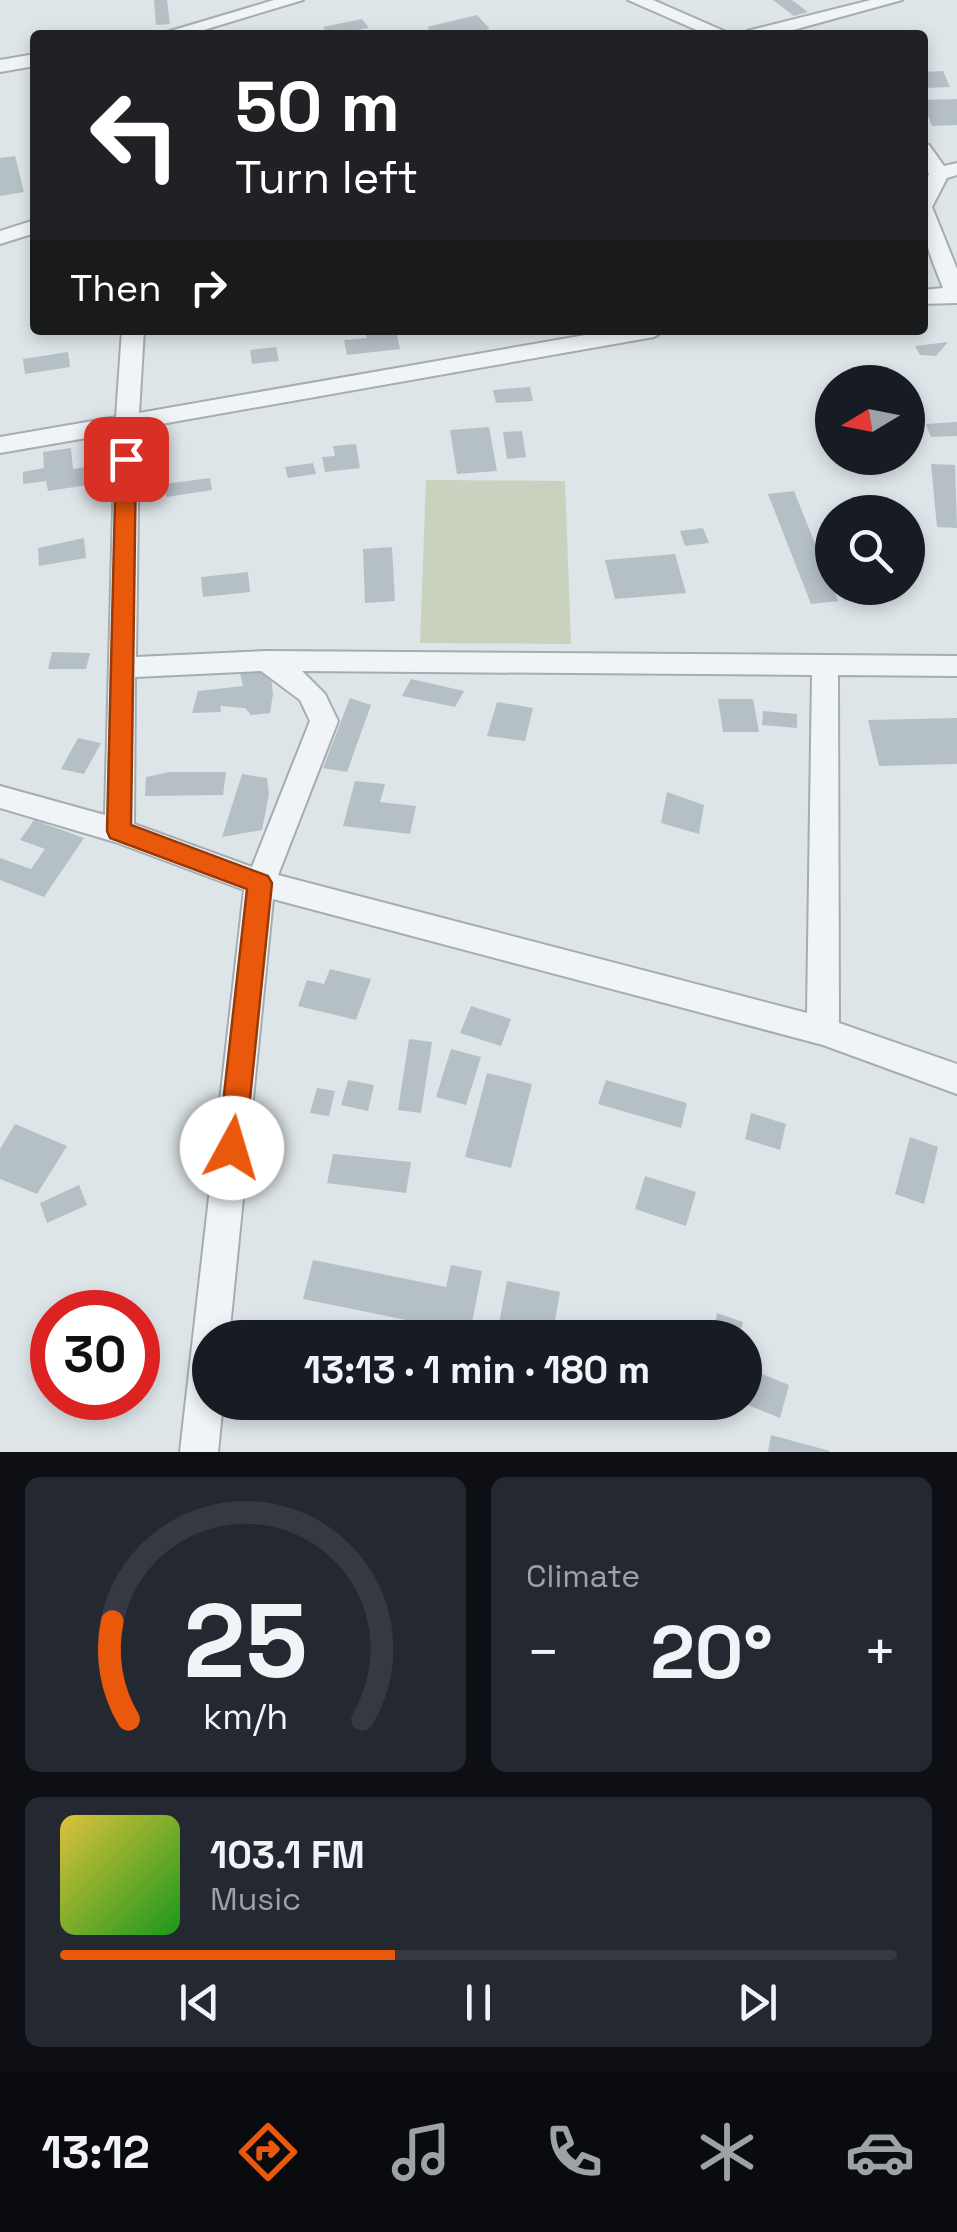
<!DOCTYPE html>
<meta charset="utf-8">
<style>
:root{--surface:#171b24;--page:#242831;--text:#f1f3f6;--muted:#9ea1a6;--line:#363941;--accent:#ea580c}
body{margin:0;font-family:"Space Grotesk",sans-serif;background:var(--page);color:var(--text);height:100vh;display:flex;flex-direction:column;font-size:38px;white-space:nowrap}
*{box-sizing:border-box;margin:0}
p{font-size:32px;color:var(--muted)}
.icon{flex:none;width:55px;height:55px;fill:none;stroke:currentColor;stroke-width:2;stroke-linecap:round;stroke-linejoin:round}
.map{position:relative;height:1452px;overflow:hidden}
.panel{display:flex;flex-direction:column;gap:25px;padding:25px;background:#0d0f14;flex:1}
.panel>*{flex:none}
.top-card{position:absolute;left:30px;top:30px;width:898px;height:305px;border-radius:10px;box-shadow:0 5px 15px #0003;background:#202124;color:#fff;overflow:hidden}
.needle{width:65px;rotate:260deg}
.fabs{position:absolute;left:815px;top:365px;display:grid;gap:20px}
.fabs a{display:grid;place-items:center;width:110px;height:110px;border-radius:50%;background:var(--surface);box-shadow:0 5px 15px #0003;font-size:50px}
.speed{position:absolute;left:30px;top:1290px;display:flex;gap:20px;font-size:50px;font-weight:700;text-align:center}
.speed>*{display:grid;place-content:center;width:130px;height:130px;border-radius:50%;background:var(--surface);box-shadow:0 5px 15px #0003;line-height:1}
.speed .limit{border:15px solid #d22;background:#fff;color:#111}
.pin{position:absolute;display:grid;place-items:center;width:85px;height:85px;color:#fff;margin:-42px;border-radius:20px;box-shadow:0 5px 15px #0006}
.me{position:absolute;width:110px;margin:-55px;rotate:6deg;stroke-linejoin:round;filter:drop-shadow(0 0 8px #0008)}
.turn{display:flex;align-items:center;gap:35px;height:210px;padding:0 40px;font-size:45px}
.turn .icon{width:130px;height:130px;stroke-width:2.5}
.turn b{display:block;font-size:70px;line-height:85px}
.then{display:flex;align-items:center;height:95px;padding:0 40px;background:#0003;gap:20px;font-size:38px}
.big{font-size:75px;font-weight:700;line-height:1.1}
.panel .tile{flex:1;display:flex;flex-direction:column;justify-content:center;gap:15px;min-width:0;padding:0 35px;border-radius:15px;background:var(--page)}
.panel .dial{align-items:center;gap:0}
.dial svg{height:260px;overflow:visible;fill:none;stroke:var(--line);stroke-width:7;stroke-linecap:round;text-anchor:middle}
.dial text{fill:var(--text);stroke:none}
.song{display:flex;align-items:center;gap:30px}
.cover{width:120px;height:120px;border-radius:15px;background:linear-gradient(135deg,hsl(50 70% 55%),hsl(120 70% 35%))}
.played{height:10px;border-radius:5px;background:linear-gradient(90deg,var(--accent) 40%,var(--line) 40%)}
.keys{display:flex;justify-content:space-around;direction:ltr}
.heat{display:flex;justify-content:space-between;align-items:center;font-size:55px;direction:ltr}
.panel .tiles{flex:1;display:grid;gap:25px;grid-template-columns:1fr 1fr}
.tile:last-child{grid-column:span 2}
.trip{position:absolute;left:192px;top:1320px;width:570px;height:100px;border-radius:50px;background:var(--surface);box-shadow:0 5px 15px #0003;font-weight:700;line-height:100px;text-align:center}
.dock{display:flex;height:160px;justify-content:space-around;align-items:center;background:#090b0e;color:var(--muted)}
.dock .icon{width:70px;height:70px}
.dock .active{color:var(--accent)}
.dock b{font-size:45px;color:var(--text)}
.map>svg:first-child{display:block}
.green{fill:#c9d2bf}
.building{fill:#b5c0c5}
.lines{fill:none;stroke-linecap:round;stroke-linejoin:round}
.street-casing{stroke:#a3adb2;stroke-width:4}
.street{fill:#f1f4f6;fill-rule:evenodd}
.route{fill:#ea580c;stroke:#983908;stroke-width:2.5}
</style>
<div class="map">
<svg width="957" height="1452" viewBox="0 0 957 1452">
<rect width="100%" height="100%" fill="#dee5e8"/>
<!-- green -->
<polygon class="green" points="426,480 565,481 571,644 420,643"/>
<!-- building -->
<g class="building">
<polygon points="154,0 167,0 170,24 156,25"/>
<polygon points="773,0 792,0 808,12 794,16"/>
<polygon points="477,15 490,29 468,35 434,35 427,27"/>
<polygon points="362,19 369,28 329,35 323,27"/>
<polygon points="943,71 950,87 928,88 922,72"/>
<polygon points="957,99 957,125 932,126 922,100"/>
<polygon points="15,156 24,192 0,196 0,158"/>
<polygon points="365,330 396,330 400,349 347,355 344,340 367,338"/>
<polygon points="948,342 936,356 920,355 915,346"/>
<polygon points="276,347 279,361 252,364 250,350"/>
<polygon points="68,352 70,367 25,374 23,359"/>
<polygon points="530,387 533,401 496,403 493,390"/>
<polygon points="957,422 957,436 931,437 926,424"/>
<polygon points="489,427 497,471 457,474 450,430"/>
<polygon points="522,431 526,457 507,459 503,432"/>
<polygon points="356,444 360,468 325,472 322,457 335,456 333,446"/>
<polygon points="71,448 73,469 99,465 101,483 48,491 46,481 23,484 23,472 44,468 43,452"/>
<polygon points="313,463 316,474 288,478 285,467"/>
<polygon points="931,464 955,465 957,528 937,527"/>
<polygon points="210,478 212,490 166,497 164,484"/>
<polygon points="794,491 838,601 811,604 768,494"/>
<polygon points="703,528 709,543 685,546 680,531"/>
<polygon points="84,538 86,558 39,566 38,548"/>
<polygon points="392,547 395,601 365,603 363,549"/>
<polygon points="675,554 686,593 615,599 605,560"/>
<polygon points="248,572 250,592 203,597 201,577"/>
<polygon points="52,652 90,653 86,669 48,669"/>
<polygon points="270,669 273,694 270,713 251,715 245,708 220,706 221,712 192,713 198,691 243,686 240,673"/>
<polygon points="411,679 464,691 455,707 402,696"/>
<polygon points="350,698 371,705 347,772 323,768"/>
<polygon points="718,699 753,699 759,732 723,732"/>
<polygon points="497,702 533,708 525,741 487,736"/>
<polygon points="763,711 797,714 797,728 762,725"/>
<polygon points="957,718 957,764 879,766 868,720"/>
<polygon points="78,738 101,743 84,774 61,769"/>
<polygon points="170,772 226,772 223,795 145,796 146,777"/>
<polygon points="242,774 267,778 269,794 262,830 222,837"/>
<polygon points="355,781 385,784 380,802 416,806 410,834 343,826"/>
<polygon points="667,792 704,805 699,834 661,823"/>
<polygon points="34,820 84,838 44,897 0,880 0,858 31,869 45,849 20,840"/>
<polygon points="330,969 371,979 356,1020 298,1006 307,980 324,984"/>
<polygon points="471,1006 511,1019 501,1046 460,1033"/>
<polygon points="409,1039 432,1042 421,1113 398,1110"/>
<polygon points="451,1049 481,1057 466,1105 436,1097"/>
<polygon points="487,1073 532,1084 511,1168 465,1157"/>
<polygon points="348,1080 374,1085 368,1111 341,1105"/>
<polygon points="606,1080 687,1103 681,1128 598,1104"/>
<polygon points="317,1088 335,1091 329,1116 310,1113"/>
<polygon points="751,1113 786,1124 780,1150 745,1139"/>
<polygon points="15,1124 67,1146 37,1194 0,1179 0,1149"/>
<polygon points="910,1137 938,1147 924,1204 895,1194"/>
<polygon points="333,1154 411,1162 406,1193 327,1183"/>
<polygon points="645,1176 696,1192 686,1226 635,1209"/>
<polygon points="79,1185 87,1205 47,1223 40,1203"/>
<polygon points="313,1260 446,1287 451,1265 482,1271 470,1333 303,1299"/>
<polygon points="507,1281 560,1292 552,1338 498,1329"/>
<polygon points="717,1313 743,1322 739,1338 712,1338"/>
<polygon points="745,1367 789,1385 780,1418 745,1404"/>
<polygon points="771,1435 830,1451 830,1452 768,1452"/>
</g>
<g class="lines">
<defs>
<g id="street">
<polygon points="274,0 303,0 187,35 157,35"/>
<polygon points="628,0 653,0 733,35 708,35"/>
<polygon points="871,0 902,0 775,35 744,35 747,31"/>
<polygon points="35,54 35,66 0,72 0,60"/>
<path d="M922 143 929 145 944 166 957 163V175L947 178 932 207 957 269V303L922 304V290L943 288C929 252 910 211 929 174L922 164Z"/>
<polygon points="35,220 35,233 0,244 0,231"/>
<path d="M122 330H144L139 413 614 330H665L654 337 139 428 136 657 266 651 957 656V676L838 675 839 1023 957 1064V1094L823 1045 273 899 229 1338H210V1402H223L218 1452H180L244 890 115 842 0 808V786L105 815 115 433 0 453V437L116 417ZM261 671 300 700 310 721 252 867 134 824 135 677ZM302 671 812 675 807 1013 278 875 338 721 325 694Z"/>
</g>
</defs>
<!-- street casing -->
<use href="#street" class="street-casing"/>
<!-- street -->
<use href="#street" class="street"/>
</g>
<!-- route -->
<polygon class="route" points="126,452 136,459 131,825 268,876 272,883 245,1148 241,1157 232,1161 222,1157 218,1148 247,889 110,838 107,831 116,459"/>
</svg>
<div class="fabs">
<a><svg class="needle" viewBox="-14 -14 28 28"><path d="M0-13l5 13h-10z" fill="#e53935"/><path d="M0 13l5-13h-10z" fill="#9ea1a6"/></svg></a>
<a><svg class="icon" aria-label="search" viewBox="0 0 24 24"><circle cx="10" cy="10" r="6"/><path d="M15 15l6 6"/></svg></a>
</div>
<div class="speed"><div class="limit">30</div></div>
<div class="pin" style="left:126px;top:459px;background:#d93025"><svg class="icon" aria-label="arrive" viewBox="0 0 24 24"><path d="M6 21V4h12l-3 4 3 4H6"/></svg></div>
<svg class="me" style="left:232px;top:1148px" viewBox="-20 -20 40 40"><circle r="19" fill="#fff"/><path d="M0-13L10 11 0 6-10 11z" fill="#ea580c"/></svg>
<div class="trip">13:13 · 1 min · 180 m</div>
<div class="top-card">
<div class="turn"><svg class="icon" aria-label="left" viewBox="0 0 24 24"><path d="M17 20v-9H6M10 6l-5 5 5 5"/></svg><div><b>50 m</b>Turn left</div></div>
<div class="then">Then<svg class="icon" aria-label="right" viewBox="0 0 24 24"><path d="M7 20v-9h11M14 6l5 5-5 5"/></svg></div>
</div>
</div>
<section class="panel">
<div class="tiles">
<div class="tile dial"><svg viewBox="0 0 100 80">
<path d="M14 69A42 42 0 1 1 86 69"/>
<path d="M14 69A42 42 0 0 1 9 39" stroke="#ea580c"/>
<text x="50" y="56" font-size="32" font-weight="700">25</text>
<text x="50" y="72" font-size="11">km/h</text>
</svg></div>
<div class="tile"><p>Climate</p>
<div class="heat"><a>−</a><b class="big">20°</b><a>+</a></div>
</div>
<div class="tile">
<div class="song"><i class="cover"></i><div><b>103.1 FM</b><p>Music</p></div></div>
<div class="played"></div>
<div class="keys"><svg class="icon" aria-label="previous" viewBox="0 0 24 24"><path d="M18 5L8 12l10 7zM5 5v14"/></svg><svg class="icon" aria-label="pause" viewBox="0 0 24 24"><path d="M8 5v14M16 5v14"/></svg><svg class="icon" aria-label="next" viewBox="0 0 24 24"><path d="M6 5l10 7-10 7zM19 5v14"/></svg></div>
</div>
</div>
</section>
<nav class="dock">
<b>13:12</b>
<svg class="icon active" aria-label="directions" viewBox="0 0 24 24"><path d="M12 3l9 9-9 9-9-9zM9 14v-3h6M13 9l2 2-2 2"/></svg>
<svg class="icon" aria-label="music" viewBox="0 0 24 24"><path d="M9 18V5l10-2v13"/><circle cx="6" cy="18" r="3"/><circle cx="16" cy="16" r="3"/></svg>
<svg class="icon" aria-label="phone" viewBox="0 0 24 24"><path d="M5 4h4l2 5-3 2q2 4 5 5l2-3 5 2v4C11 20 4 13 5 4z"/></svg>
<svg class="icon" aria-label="climate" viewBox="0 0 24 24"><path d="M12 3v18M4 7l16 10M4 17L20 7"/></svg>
<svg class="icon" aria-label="car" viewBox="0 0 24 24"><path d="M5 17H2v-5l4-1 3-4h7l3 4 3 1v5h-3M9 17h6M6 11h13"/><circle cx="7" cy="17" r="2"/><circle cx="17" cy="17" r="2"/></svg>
</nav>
